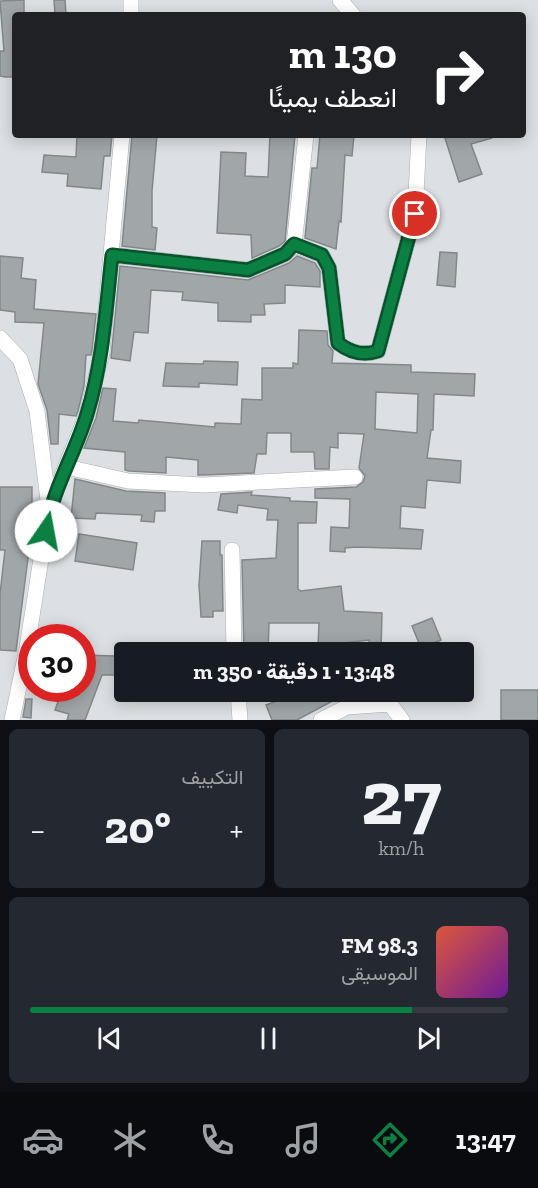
<!DOCTYPE html>
<html lang="ar">
<meta charset="utf-8">
<style>
:root{--surface:#171b24;--page:#242831;--text:#f1f3f6;--muted:#9ea1a6;--line:#363941;--accent:#0b8043}
body{margin:0;font-family:"Zilla Slab",Vazirmatn,serif;background:var(--page);color:var(--text);direction:rtl;height:100vh;display:flex;flex-direction:column;font-size:22px;white-space:nowrap}
*{box-sizing:border-box;margin:0}
p{font-size:20px;color:var(--muted)}
.icon{flex:none;width:33px;height:33px;fill:none;stroke:currentColor;stroke-width:2;stroke-linecap:round;stroke-linejoin:round}
.map{position:relative;height:720px;overflow:hidden;direction:ltr}
.details{display:flex;flex-direction:column;gap:9px;padding:9px;background:#0d0f14;flex:1}
.details>*{flex:none}
.top-card{position:absolute;left:12px;top:12px;width:514px;height:126px;border-radius:6px;box-shadow:0 3px 15px #0003;direction:rtl;background:#202124;color:#fff;overflow:hidden}
.speed{position:absolute;left:18px;top:624px;display:flex;gap:12px;font-size:30px;font-weight:700;text-align:center}
.speed>*{display:grid;place-content:center;width:78px;height:78px;border-radius:50%;background:var(--surface);box-shadow:0 3px 15px #0003;line-height:1}
.speed .limit{border:9px solid #d22;background:#fff;color:#111}
.pin{position:absolute;display:grid;place-items:center;width:51px;height:51px;color:#fff;margin:-26px;border:3px solid #fff;border-radius:50%;box-shadow:0 2px 6px #0007}
.me{position:absolute;width:66px;margin:-33px;rotate:12deg;stroke-linejoin:round;filter:drop-shadow(0 0 4px #0008)}
.turn{display:flex;align-items:center;gap:21px;height:126px;padding:0 30px;font-size:27px}
.turn .icon{width:78px;height:78px;stroke-width:2.5}
.turn b{display:block;font-size:42px;line-height:51px}
.big{font-size:45px;font-weight:800;line-height:1.1}
.details .card{flex:1;display:flex;flex-direction:column;justify-content:center;gap:9px;min-width:0;padding:0 21px;border-radius:9px;background:var(--page)}
.details .dial{align-items:center;gap:0}
.dial b{font-size:78px;line-height:1}
.song{display:flex;align-items:center;gap:18px}
.cover{width:72px;height:72px;border-radius:9px;background:linear-gradient(135deg,hsl(10 70% 55%),hsl(280 70% 35%))}
.played{height:6px;border-radius:3px;background:linear-gradient(90deg,var(--accent) 80%,var(--line) 80%)}
.keys{display:flex;justify-content:space-around;direction:ltr}
.heat{display:flex;justify-content:space-between;align-items:center;font-size:33px;direction:ltr}
.details .tiles{flex:1;display:grid;gap:9px;grid-template-columns:1fr 1fr}
.card:last-child{grid-column:span 2}
.trip{position:absolute;left:114px;top:642px;width:360px;height:60px;border-radius:6px;background:var(--surface);box-shadow:0 3px 15px #0003;font-weight:800;line-height:60px;text-align:center;direction:rtl}
.tab-bar{display:flex;height:96px;justify-content:space-around;align-items:center;background:#090b0e;color:var(--muted)}
.tab-bar .icon{width:42px;height:42px}
.tab-bar .on{color:var(--accent)}
.tab-bar b{font-size:27px;color:var(--text)}
.map>svg:first-child{display:block}
.building{fill:#a1a7a9;stroke:#82888a;stroke-width:1.5;fill-rule:evenodd}
.lines{fill:none;stroke-linecap:round;stroke-linejoin:round}
.minor-casing{stroke:#abaeb2;stroke-width:16}
.minor{stroke:#fff;stroke-width:15}
.route-casing{stroke:#07532c;stroke-width:15}
.route{stroke:#0b8043;stroke-width:10}
</style>
<div class="map">
<svg width="538" height="720" viewBox="0 0 538 720">
<rect width="100%" height="100%" fill="#dce0e4"/>
<!-- building -->
<g class="building">
<polygon points="24,0 24,15 15,15 15,77 5,77 0,76 0,51 4,51 0,1"/>
<polygon points="54,0 65,0 66,14 55,14"/>
<polygon points="77,135 112,135 110,156 104,156 101,189 67,186 68,174 42,172 44,155 76,157"/>
<polygon points="132,135 157,135 152,191 152,227 157,228 155,250 122,246"/>
<polygon points="270,135 295,135 285,241 279,246 252,258 251,235 217,233 221,152 246,153 245,176 268,177"/>
<polygon points="320,135 354,135 352,156 345,155 341,222 339,221 336,249 305,238 312,168 317,168"/>
<polygon points="444,135 491,135 492,138 471,144 482,174 459,182"/>
<polygon points="440,252 457,253 455,287 437,285"/>
<polygon points="0,256 23,258 21,278 36,280 34,309 96,314 92,350 91,355 86,355 84,386 78,411 76,416 59,414 58,444 51,444 47,410 38,384 44,323 15,322 15,312 0,310"/>
<polygon points="297,256 315,263 320,271 320,287 285,285 285,303 264,304 265,315 251,315 251,322 218,321 218,303 182,300 183,292 151,290 148,333 134,332 130,361 111,358 120,266 248,280 289,263"/>
<path d="M299 330 327 331 328 345 333 351 332 363 411 365V372L475 374 474 396 434 394 433 430H431L427 458 461 461 460 483 427 480 425 508 401 506 400 528 423 530 421 549 356 547 345 548V552L330 551 331 527 349 528 350 499 315 498V489L356 487 363 482 365 476 359 468 364 434 338 433V448L330 447 329 469H315L314 452H291V433H267L266 454H257L254 473 203 475H198V460L166 457V473L129 471 125 470V452L84 448 96 418 103 388 116 389 113 421 138 423 139 420 215 427V423L241 424 242 399 262 400V368H293V363L298 364ZM376 392 418 394 417 433 375 429Z"/>
<polygon points="204,361 238,362 237,385 199,383 199,387 163,386 166,363 203,364"/>
<polygon points="75,479 126,491 165,493 165,511 155,511 154,522 141,521 142,515 96,513 95,519 71,518"/>
<polygon points="0,487 32,487 32,527 16,651 0,650 0,594 5,550 0,550"/>
<polygon points="252,492 251,495 290,498 290,501 317,502 316,523 298,523 298,589 301,591 341,586 344,611 382,613 381,652 370,652 369,640 318,646 319,623 269,623 268,652 244,652 242,560 276,558 278,520 267,520 268,509 238,505 237,513 218,510 221,494"/>
<polygon points="79,534 137,543 133,570 75,561"/>
<polygon points="202,541 220,541 220,555 222,555 223,611 213,611 213,617 201,617 199,585"/>
<polygon points="432,618 441,640 421,648 412,626"/>
<polygon points="82,655 115,656 115,675 102,675 85,720 67,720 69,714 55,710 63,688 82,688"/>
<rect x="501" y="690" width="37" height="30"/>
<polygon points="301,692 349,692 297,720 272,720 266,705"/>
<polygon points="26,699 32,699 31,718 23,717"/>
</g>
<g class="lines">
<defs>
<g id="minor">
<polyline points="340,0 353,15"/>
<polyline points="131,15 131,0"/>
<path d="M294 245 322 255 329 268 338 343C351 353 363 356 378 351L415 214 419 135"/>
<polyline points="112,255 248,270 285,254 294,245 306,135"/>
<polyline points="0,338 20,359 37,411 49,508"/>
<polyline points="67,467 128,481 203,485 355,477"/>
<polyline points="232,550 234,652"/>
<polyline points="238,692 240,720"/>
<polyline points="12,720 27,648 49,508 87,414 102,352 122,135"/>
<polyline points="321,720 347,707 390,704 402,720"/>
</g>
</defs>
<!-- minor casing -->
<use href="#minor" class="minor-casing"/>
<!-- minor -->
<use href="#minor" class="minor"/>
</g>
<g class="lines">
<defs>
<path id="route" d="M46 531C52 490 75 454 87 414 103 362 106 308 112 255L248 270 285 254 294 244 322 255 329 268 338 343C351 353 363 356 378 351L415 214"/>
</defs>
<!-- route casing -->
<use href="#route" class="route-casing"/>
<!-- route -->
<use href="#route" class="route"/>
</g>
</svg>
<div class="speed"><div class="limit">30</div></div>
<div class="pin" style="left:415px;top:214px;background:#d93025"><svg class="icon" aria-label="arrive" viewBox="0 0 24 24"><path d="M6 21V4h12l-3 4 3 4H6"/></svg></div>
<svg class="me" style="left:46px;top:531px" viewBox="-20 -20 40 40"><circle r="19" fill="#fff"/><path d="M0-13L10 11 0 6-10 11z" fill="#0b8043"/></svg>
<div class="trip">13:48 · 1 دقيقة · 350 m</div>
<div class="top-card">
<div class="turn"><svg class="icon" aria-label="right" viewBox="0 0 24 24"><path d="M7 20v-9h11M14 6l5 5-5 5"/></svg><div><b>130 m</b>انعطف يمينًا</div></div>
</div>
</div>
<section class="details">
<div class="tiles">
<div class="card dial"><b>27</b><p>km/h</p></div>
<div class="card"><p>التكييف</p>
<div class="heat"><a>−</a><b class="big">20°</b><a>+</a></div>
</div>
<div class="card">
<div class="song"><i class="cover"></i><div><b>98.3 FM</b><p>الموسيقى</p></div></div>
<div class="played"></div>
<div class="keys"><svg class="icon" aria-label="previous" viewBox="0 0 24 24"><path d="M18 5L8 12l10 7zM5 5v14"/></svg><svg class="icon" aria-label="pause" viewBox="0 0 24 24"><path d="M8 5v14M16 5v14"/></svg><svg class="icon" aria-label="next" viewBox="0 0 24 24"><path d="M6 5l10 7-10 7zM19 5v14"/></svg></div>
</div>
</div>
</section>
<nav class="tab-bar">
<b>13:47</b>
<svg class="icon on" aria-label="directions" viewBox="0 0 24 24"><path d="M12 3l9 9-9 9-9-9zM9 14v-3h6M13 9l2 2-2 2"/></svg>
<svg class="icon" aria-label="music" viewBox="0 0 24 24"><path d="M9 18V5l10-2v13"/><circle cx="6" cy="18" r="3"/><circle cx="16" cy="16" r="3"/></svg>
<svg class="icon" aria-label="phone" viewBox="0 0 24 24"><path d="M5 4h4l2 5-3 2q2 4 5 5l2-3 5 2v4C11 20 4 13 5 4z"/></svg>
<svg class="icon" aria-label="climate" viewBox="0 0 24 24"><path d="M12 3v18M4 7l16 10M4 17L20 7"/></svg>
<svg class="icon" aria-label="car" viewBox="0 0 24 24"><path d="M5 17H2v-5l4-1 3-4h7l3 4 3 1v5h-3M9 17h6M6 11h13"/><circle cx="7" cy="17" r="2"/><circle cx="17" cy="17" r="2"/></svg>
</nav>
